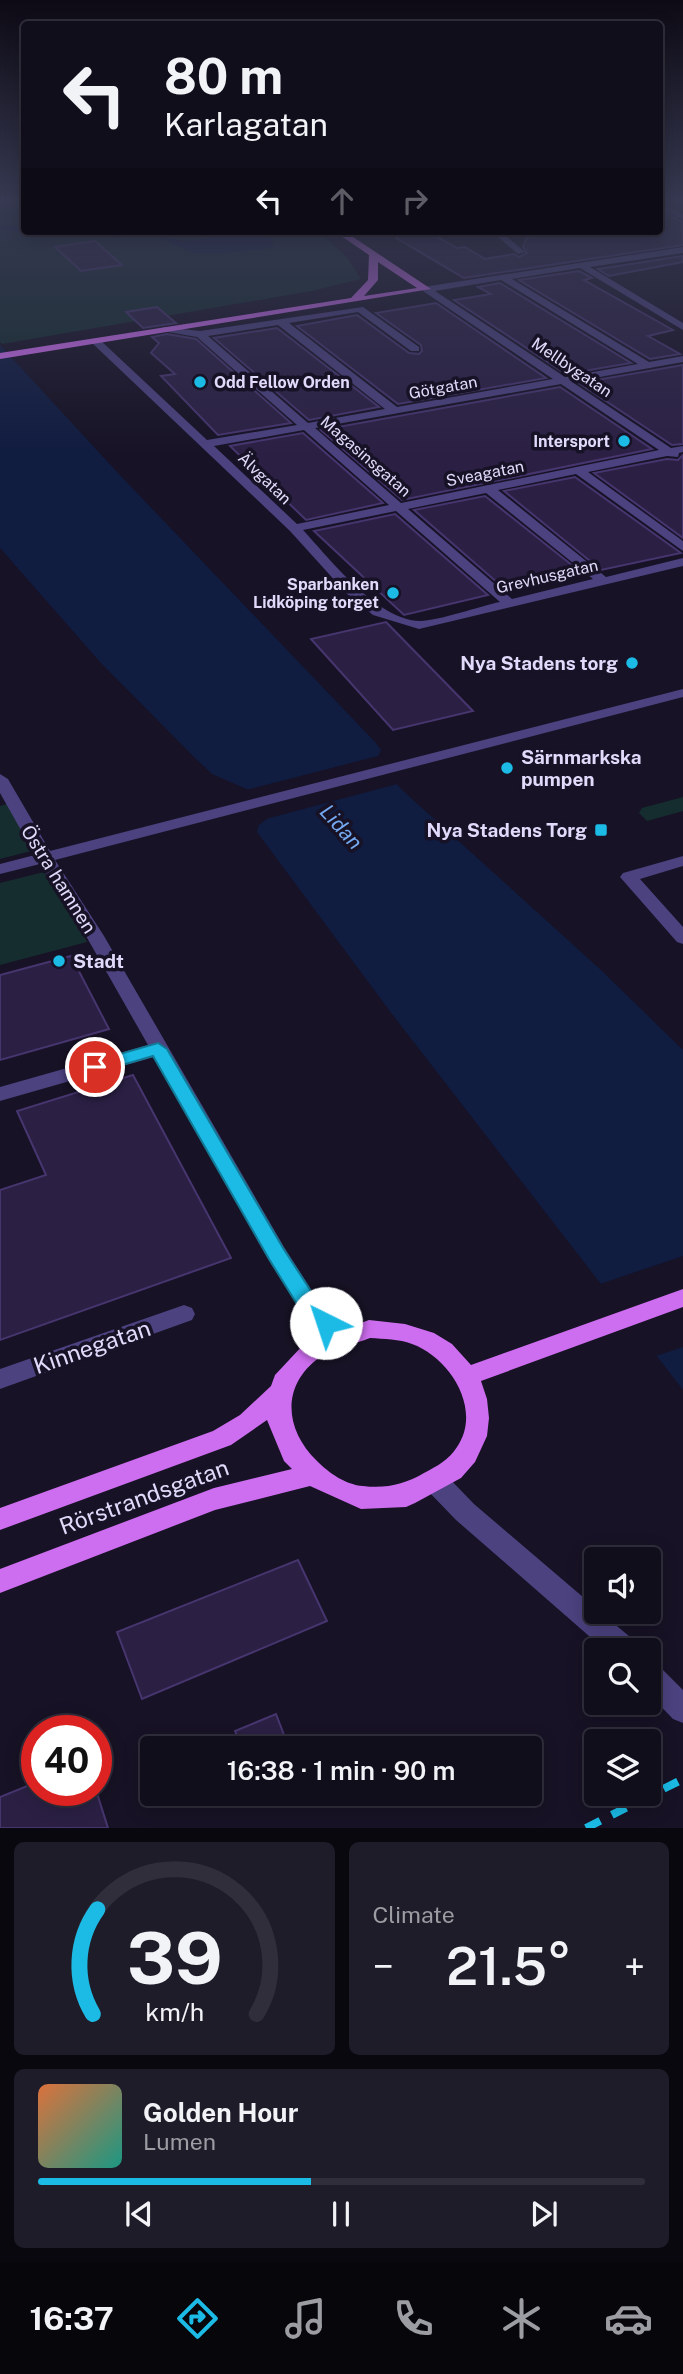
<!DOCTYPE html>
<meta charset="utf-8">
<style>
:root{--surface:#110e1c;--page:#1e1c29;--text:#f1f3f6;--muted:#9c9ca3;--line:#302e3b;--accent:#1bbbe6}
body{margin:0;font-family:"Public Sans",sans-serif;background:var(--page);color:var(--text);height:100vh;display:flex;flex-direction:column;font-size:26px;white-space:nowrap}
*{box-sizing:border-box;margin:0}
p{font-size:23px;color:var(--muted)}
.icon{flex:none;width:38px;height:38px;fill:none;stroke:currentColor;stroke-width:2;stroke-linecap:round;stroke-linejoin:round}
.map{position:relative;height:1828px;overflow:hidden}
.sheet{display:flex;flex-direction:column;gap:14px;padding:14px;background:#09080f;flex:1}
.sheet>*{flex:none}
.top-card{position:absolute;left:21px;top:21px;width:642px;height:214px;border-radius:7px;box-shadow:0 4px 18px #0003,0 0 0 2px var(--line);background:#110e1c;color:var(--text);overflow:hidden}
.fabs{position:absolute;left:584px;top:1547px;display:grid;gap:14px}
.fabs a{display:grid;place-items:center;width:77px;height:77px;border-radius:7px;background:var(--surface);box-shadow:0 4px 18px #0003,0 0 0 2px var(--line);font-size:35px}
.speed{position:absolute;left:21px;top:1715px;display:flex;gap:14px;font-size:35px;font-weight:700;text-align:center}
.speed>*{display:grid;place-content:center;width:91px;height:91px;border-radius:50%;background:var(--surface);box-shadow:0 4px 18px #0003,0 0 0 2px var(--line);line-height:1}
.speed .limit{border:10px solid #d22;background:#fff;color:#111}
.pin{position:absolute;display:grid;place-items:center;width:60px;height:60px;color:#fff;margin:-30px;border:4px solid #fff;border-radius:50%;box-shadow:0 2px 7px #0007}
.me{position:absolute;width:77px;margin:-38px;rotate:319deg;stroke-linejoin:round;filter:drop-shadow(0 0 5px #0008)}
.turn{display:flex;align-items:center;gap:24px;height:147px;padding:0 28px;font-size:32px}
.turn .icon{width:91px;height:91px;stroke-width:2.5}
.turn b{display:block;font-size:49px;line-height:60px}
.lanes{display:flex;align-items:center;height:66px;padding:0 28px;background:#0003;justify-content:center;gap:35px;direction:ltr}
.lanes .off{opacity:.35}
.big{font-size:52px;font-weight:600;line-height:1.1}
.sheet .tile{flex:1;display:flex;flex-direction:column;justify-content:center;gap:10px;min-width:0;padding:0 24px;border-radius:10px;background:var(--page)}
.sheet .dial{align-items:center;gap:0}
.dial svg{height:182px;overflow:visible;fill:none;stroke:var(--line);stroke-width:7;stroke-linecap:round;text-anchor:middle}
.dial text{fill:var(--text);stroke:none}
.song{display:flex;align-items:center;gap:21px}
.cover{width:84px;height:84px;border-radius:10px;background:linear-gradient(135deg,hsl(20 70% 55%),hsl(170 70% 35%))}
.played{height:7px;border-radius:4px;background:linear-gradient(90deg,var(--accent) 45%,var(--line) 45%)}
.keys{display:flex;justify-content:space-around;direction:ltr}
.heat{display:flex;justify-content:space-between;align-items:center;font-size:38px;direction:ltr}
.sheet .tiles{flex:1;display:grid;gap:14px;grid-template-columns:1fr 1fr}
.tile:last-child{grid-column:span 2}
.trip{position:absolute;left:140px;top:1736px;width:402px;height:70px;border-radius:7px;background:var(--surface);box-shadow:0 4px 18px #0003,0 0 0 2px var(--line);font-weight:600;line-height:70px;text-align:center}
.tab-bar{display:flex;height:112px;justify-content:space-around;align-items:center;background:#07060b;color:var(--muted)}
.tab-bar .icon{width:49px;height:49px}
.tab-bar .selected{color:var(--accent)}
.tab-bar b{font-size:32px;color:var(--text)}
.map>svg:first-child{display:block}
.green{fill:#162d2f}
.water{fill:#101c40}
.pier{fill:#171225}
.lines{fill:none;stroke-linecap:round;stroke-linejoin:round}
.stream{stroke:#101c40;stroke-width:4.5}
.building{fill:#2b2044;stroke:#46356e;stroke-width:2}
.minor{fill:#4b427f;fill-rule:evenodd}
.major{fill:#cd6def;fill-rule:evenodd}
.rail{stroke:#1bbbe6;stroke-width:8;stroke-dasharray:16 13;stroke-linecap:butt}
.route{fill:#1bbbe6;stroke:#127a96;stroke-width:2}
.poi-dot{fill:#1bbbe6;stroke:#171225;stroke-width:2.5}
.labels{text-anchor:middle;stroke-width:7;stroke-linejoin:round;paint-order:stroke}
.far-street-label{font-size:16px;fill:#e2dafb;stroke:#171225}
.far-poi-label{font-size:16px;font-weight:bold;fill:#e2dafb;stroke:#171225;text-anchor:end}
.poi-label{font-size:19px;font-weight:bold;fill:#e2dafb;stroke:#171225;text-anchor:end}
.street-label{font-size:19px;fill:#e2dafb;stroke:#171225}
.water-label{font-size:21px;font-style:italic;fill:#74a8f0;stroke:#171225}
.near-street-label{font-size:23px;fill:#e2dafb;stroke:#171225}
</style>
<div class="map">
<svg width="683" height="1828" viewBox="0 0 683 1828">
<rect width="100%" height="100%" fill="#171225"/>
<!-- green -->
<g class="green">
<polygon points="0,199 24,199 24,231 318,231 346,256 361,279 312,291 2,344 0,342"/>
<polygon points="683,797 683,811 647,821 639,813 642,808"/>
<polygon points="10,803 35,850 0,859 0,806"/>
<polygon points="48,871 87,942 0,965 0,883"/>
</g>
<!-- water -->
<g class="water">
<path d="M148 232C162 232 171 241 185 241 210 241 251 221 272 239L273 247C263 251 203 255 192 252 175 246 160 235 141 234Z"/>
<polygon points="0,345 117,472 375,742 381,750 378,757 400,788 601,970 683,1050 683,1390 392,1014 257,832 259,825 268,818 251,791 212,774 194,757 100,662 0,548"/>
</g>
<!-- pier -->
<g class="pier">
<polygon points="382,755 401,783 262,820 248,794 242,791"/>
<polygon points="683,1256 683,1347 656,1356 600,1284"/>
</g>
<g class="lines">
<!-- stream -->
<g class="stream">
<polyline points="0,227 24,230"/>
<polyline points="40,231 44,231"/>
<polyline points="104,231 115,236 141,234"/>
</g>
</g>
<!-- building -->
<g class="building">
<polygon points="660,211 683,222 683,245 464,278 396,238 400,231 427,231 457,248 465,247 485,259 514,254 519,257 527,253 523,247 527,237 564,231 580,231 590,236 622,231 660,231"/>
<polygon points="95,241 122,265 81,271 55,247"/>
<polygon points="683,256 683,262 609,276 598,269"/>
<polygon points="579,271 592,278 584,280 673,330 648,336 680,354 650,359 519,280"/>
<polygon points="500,283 631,363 566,374 454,300 491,294 478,287"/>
<polygon points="436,303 546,378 398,404 297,326 357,315 409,353 419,354 422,351 421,345 376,313"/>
<polygon points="157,307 176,323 143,328 126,312"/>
<polygon points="277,328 379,407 309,420 214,338"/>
<polygon points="167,334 196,339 291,423 218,435 161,376 175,374 151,353 159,343 152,337"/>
<polygon points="683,365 683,444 672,445 579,383"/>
<polygon points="560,387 652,449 402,500 321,430"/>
<polygon points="303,433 383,503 306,520 230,446"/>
<polygon points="683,455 683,538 594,473 667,459 678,460"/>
<polygon points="575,477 681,553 601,570 504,491"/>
<polygon points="485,496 583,574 507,591 414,510"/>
<polygon points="395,514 488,595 404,615 314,531"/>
<polygon points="386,622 473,711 393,730 311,639"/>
<polygon points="71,956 109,1029 0,1060 0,975"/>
<polygon points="133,1075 231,1258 0,1340 0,1190 46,1175 17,1111"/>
<polygon points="298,1560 327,1621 142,1699 117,1632"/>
<polygon points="276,1714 289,1748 242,1748 235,1731"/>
<polygon points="37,1782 37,1790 96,1790 108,1828 0,1828 0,1797"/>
</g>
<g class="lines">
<!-- minor -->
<g class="minor">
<polygon points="660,203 683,214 683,220 660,208"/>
<polygon points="360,231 380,231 345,239 341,236"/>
<polygon points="491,231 500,231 525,252 518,254"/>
<path d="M683 247V253L590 267 683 323V330L580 268 512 279 649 362 683 356V362L572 382 671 448 683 446V452L679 453 678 457 667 456 588 472 683 541V551L576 474 498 490 606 577 683 558V566L419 629 373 615 347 594 290 531 90 341 99 339 207 440 297 425 197 337 163 331V327L200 331 363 307 419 347V351H411L358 312 289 323 397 407 553 379 423 291V287ZM501 280 638 364 565 377 435 291ZM278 325 385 409 308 423 208 336ZM561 384 659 450 401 503 315 428ZM304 430 389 505 297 524 214 446ZM486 493 593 579 512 599 408 509ZM396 511 500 602C480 606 438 621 420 621 377 620 330 559 303 530Z"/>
<polygon points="683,689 683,697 55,860 104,936 284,1247 321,1305 348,1328 351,1335 348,1342 340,1344 332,1342 305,1317 268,1259 154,1057 0,1101 0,1087 148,1045 86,936 40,864 0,874 0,864 35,855 0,793 0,774 8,779 50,851"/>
<polygon points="683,856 683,866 640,879 683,927 683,944 677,942 620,877 623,873"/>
<polygon points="184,1305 192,1308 195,1314 192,1320 0,1389 0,1369"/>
<polygon points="437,1472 446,1475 474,1504 597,1609 597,1612 600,1612 635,1641 638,1650 605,1650 456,1520 428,1491 425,1483 428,1475"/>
<polygon points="649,1662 659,1666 683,1690 683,1723 673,1719 649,1694"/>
</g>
<!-- major -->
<g class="major">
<path d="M334 231H344L431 289 0 359V353L351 298 368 280 369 255ZM378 262 417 288 364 296 378 280Z"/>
<path d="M683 1289V1307L481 1381 487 1399 489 1418 487 1436 475 1462 461 1478 415 1503 406 1507 361 1509 310 1486 215 1510 0 1593V1569L214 1488 292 1469 284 1461 267 1420 231 1445 0 1530V1508L213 1431 240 1415 271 1386 275 1375 304 1344 369 1320 405 1324 434 1333 452 1344 471 1365ZM370 1338C384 1339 399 1339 412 1344 449 1357 483 1409 457 1447 449 1460 437 1466 424 1473 405 1484 386 1489 363 1486 346 1485 329 1473 317 1461 285 1430 280 1386 320 1357 333 1348 355 1344 370 1338Z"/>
</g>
<!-- rail -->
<polyline class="rail" points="586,1828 683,1779"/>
</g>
<!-- sky -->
<linearGradient id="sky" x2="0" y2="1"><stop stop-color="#0d0a14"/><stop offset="0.44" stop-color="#363951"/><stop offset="1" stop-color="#363951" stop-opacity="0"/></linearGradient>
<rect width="683" height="455" fill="url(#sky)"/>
<!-- route -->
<polygon class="route" points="158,1043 167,1049 283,1248 320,1305 337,1323 334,1329 326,1331 319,1329 305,1317 269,1259 153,1056 95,1073 86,1067 88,1063"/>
<!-- markers -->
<g class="poi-dot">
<circle cx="200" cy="382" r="7"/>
<circle cx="624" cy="441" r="7"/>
<circle cx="393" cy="593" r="7"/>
<circle cx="632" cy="663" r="7"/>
<circle cx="507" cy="768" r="7"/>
<rect x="594" y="823" width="14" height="14" rx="3.5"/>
<circle cx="59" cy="961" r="7"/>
</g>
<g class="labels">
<!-- far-street labels -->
<g class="far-street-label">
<text transform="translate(572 367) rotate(34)" y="6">Mellbygatan</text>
<text transform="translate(443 387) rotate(-10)" y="6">Götgatan</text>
<text transform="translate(366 456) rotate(41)" y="6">Magasinsgatan</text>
<text transform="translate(485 473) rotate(-11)" y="6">Sveagatan</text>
<text transform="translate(265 478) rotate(44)" y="6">Älvgatan</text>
<text transform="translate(547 576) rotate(-13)" y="6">Grevhusgatan</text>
</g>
<!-- far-poi labels -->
<g class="far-poi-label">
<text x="214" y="388" text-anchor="start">Odd Fellow Orden</text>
<text x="610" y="447">Intersport</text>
<text x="379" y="590">Sparbanken<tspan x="379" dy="18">Lidköping torget</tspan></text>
</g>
<!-- poi labels -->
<g class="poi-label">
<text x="618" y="670">Nya Stadens torg</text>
<text x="521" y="764" text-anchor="start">Särnmarkska<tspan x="521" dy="22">pumpen</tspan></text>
<text x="587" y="837">Nya Stadens Torg</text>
<text x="73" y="968" text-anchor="start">Stadt</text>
</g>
<!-- street labels -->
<g class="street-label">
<text transform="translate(59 879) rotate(58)" y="7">Östra hamnen</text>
</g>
<!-- water labels -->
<g class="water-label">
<text transform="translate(341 827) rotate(48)" y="7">Lidan</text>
</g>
<!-- near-street labels -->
<g class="near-street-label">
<text transform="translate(92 1347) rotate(-19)" y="8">Kinnegatan</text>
<text transform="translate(144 1497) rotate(-20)" y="8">Rörstrandsgatan</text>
</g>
</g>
</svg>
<div class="fabs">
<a><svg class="icon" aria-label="sound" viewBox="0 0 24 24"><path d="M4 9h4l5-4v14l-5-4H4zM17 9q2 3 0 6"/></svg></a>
<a><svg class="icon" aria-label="search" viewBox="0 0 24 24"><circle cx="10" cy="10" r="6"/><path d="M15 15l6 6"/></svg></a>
<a><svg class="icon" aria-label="layers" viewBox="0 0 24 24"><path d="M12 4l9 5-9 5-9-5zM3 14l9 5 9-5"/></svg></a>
</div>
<div class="speed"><div class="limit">40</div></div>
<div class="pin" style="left:95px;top:1067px;background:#d93025"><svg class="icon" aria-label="arrive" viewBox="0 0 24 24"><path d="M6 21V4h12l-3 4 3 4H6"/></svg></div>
<svg class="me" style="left:326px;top:1323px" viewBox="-20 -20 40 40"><circle r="19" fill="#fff"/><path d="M0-13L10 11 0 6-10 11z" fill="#1bbbe6"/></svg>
<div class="trip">16:38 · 1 min · 90 m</div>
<div class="top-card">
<div class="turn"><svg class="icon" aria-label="left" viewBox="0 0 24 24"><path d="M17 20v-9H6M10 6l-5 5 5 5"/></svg><div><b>80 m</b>Karlagatan</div></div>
<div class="lanes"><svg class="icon" aria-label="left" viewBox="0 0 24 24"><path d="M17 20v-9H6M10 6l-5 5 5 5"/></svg><svg class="icon off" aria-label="ahead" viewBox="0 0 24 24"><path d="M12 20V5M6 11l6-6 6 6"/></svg><svg class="icon off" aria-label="right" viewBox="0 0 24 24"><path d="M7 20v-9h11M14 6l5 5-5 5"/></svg></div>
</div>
</div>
<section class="sheet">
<div class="tiles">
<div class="tile dial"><svg viewBox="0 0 100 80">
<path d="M14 69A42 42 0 1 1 86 69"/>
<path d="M14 69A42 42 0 0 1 16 23" stroke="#1bbbe6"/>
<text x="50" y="56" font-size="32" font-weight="700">39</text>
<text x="50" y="72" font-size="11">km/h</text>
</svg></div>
<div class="tile"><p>Climate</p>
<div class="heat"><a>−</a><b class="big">21.5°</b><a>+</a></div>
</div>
<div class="tile">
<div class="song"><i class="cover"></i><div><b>Golden Hour</b><p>Lumen</p></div></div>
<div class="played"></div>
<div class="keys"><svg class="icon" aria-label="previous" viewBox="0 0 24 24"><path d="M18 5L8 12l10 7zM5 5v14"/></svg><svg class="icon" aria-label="pause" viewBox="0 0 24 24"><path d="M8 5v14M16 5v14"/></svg><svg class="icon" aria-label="next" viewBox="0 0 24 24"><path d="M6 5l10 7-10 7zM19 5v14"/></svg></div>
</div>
</div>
</section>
<nav class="tab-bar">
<b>16:37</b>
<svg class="icon selected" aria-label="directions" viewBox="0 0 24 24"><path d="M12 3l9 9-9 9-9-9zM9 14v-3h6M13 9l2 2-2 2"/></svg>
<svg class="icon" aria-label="music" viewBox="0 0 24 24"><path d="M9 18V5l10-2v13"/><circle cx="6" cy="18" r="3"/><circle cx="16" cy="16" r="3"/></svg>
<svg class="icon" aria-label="phone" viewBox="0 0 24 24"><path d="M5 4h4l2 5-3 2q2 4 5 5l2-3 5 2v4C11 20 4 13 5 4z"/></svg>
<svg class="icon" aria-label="climate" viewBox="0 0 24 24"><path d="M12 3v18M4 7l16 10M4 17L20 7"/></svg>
<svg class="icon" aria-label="car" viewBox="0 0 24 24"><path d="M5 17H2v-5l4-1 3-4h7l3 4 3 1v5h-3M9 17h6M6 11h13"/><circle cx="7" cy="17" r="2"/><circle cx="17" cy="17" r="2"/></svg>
</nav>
